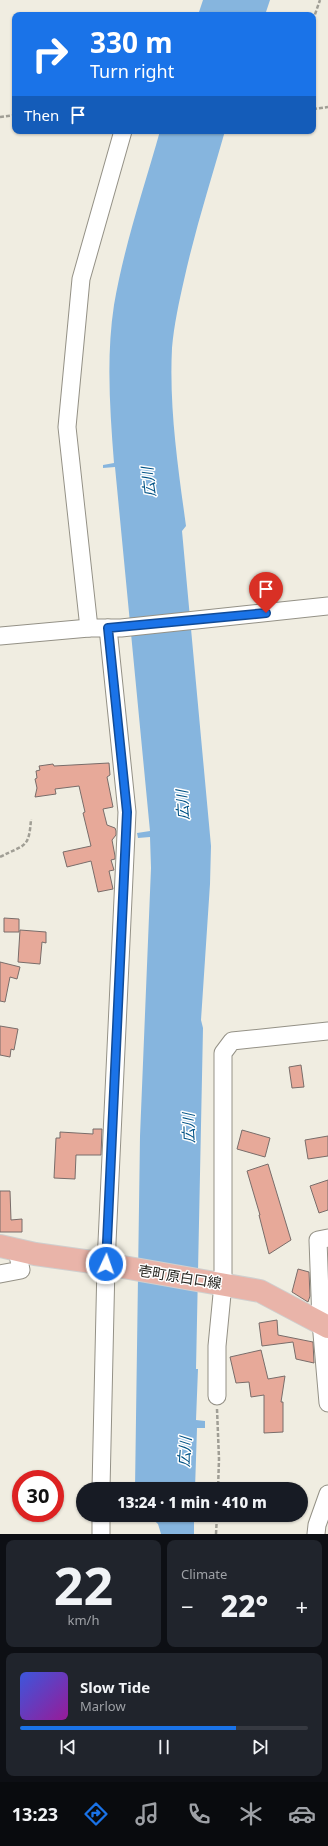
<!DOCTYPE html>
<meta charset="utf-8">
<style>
:root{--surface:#171b24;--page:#20242c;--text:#f1f3f6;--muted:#9ea1a6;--line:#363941;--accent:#1a73e8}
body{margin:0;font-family:"Noto Sans","Noto Sans JP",sans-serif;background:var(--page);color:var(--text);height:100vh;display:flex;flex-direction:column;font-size:15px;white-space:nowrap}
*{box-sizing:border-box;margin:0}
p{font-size:13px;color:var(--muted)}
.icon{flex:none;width:22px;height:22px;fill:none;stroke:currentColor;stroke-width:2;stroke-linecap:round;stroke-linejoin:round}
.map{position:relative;height:1534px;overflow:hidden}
.side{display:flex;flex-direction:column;gap:6px;padding:6px;background:#0d0f14;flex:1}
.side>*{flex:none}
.guide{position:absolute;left:12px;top:12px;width:304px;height:122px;border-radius:8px;box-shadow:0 1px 3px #0004;background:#1a73e8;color:#fff;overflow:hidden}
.speed{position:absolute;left:12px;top:1470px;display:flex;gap:8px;font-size:20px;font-weight:700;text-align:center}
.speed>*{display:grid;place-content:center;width:52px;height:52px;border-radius:50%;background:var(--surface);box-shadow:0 1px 3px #0004;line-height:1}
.speed .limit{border:6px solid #d22;background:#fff;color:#111}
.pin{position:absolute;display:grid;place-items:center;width:34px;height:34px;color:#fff;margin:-41px -17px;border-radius:50% 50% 50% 0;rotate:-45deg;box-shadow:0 0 4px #0007}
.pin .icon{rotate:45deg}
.me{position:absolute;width:44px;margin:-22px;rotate:3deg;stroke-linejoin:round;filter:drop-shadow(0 0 3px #0008)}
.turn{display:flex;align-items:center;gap:14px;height:84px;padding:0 12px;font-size:18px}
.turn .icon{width:52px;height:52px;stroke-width:2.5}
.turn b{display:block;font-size:28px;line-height:34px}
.then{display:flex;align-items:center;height:38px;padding:0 12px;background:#0003;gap:8px;font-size:15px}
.big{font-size:30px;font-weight:800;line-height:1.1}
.side .card{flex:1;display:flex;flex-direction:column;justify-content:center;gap:6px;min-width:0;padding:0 14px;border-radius:8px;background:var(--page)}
.side .dial{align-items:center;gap:0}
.dial b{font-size:52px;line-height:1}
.song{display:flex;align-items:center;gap:12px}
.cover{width:48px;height:48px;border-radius:6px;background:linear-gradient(135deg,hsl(230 70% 55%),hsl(300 70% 35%))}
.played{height:4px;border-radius:2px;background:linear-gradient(90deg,var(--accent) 75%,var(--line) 75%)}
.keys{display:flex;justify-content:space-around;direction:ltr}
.heat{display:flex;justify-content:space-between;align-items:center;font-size:22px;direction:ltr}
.side .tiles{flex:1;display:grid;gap:6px;grid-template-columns:1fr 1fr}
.card:last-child{grid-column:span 2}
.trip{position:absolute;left:76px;top:1482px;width:232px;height:40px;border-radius:20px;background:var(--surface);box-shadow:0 1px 3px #0004;font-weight:800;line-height:40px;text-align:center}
.menu{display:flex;height:64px;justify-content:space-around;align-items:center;background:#090b0e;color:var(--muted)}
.menu .icon{width:28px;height:28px}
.menu .on{color:var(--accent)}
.menu b{font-size:18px;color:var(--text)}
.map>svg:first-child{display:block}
.water{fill:#86b5de}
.building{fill:#e7a999;stroke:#796d6a}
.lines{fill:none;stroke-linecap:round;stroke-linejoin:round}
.minor-casing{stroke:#949186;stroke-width:19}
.major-casing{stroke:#cfcfce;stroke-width:24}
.path{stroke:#a09e95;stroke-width:2.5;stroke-dasharray:4 2;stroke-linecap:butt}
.minor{stroke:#fff;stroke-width:17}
.major{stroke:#e9b4a9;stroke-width:22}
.route-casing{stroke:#114b97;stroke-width:10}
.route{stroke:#1a73e8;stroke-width:7}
.labels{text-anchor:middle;stroke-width:3;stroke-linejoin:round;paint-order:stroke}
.street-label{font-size:14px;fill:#25241f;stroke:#fff}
.water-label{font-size:15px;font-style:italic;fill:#005285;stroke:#fff}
</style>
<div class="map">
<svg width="328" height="1534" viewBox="0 0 328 1534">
<rect width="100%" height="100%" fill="#f0ede1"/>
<!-- water -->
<g class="water">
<polygon points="203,0 270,0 265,15 198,15"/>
<path d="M160 131H225C211 180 195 230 184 280 179 302 174 325 172 348 169 408 178 467 186 526L182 531 211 846 210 884 201 1020 203 1028 196 1369H198L196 1420 205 1421V1428H197L195 1489H135L140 1136 151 868 150 837 138 838 137 833 150 831 115 467 103 468V465L114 463C110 411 106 357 114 305 124 246 144 188 160 131Z"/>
<polygon points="148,1515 194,1515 194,1534 161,1534 158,1524"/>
</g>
<!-- building -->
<g class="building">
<polygon points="109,763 110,775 107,777 113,807 103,809 107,825 115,828 116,831 116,835 112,840 115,856 115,859 111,860 114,870 109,871 113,889 98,892 91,861 67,867 63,852 91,846 83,813 85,812 79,786 55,789 56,794 35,797 37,788 35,779 37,778 36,771 40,770 39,766 53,764 54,766"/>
<polygon points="4,918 19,919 19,932 4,932"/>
<polygon points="20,930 46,932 46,943 42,942 40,964 18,962"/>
<polygon points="0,962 20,967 17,979 10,977 5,1002 0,1001"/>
<polygon points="0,1026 18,1029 14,1050 11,1049 10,1057 0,1055"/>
<polygon points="301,1065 304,1087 292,1088 289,1067"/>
<polygon points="93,1129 102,1129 101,1155 76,1155 75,1179 54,1178 56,1138 60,1138 60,1132 93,1134"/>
<polygon points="242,1130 270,1138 265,1157 237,1149"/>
<polygon points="328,1136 328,1156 308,1159 305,1140"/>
<polygon points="268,1164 291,1240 269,1254 259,1215 260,1215 247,1171"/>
<polygon points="328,1180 328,1210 319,1213 310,1186"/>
<polygon points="0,1191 10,1191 11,1220 22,1219 22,1232 0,1232"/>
<polygon points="298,1269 309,1272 310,1296 308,1302 292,1292"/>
<polygon points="277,1320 278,1335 313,1342 314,1363 296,1359 293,1342 262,1346 259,1323"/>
<polygon points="261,1350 268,1379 285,1376 281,1402 283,1402 283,1432 264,1433 264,1395 251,1397 249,1382 236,1383 230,1357"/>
</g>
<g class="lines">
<defs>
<g id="minor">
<polyline points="89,628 67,427 81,279 123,131"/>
<polyline points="0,636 89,628 121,628 328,606"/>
<polyline points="328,1238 318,1240 321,1322 328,1403"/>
<polyline points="0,1274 21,1270 17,1250"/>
<polyline points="217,1396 217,1346 223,1284 223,1053 232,1041 328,1031"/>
<polyline points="101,1489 106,1264 127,812 108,628"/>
<polyline points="101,1534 101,1515"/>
<polyline points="316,1534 317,1525 328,1494"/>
</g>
<polyline id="major" points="0,1246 35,1254 106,1264 260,1291 328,1327"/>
</defs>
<!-- minor casing -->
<use href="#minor" class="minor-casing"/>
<!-- major casing -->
<use href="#major" class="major-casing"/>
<!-- path -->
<g class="path">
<polyline points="313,20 320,0"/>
<polyline points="313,109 328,107"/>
<polyline points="0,117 15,115"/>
<path d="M0 857C25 844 29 849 31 819"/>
<polyline points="217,1409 219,1459 218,1489"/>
<polyline points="216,1534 217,1515"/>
</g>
<!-- minor -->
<use href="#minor" class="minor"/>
<!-- major -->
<use href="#major" class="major"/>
</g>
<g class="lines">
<defs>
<polyline id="route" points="106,1264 127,812 108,628 266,613"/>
</defs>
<!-- route casing -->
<use href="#route" class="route-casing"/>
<!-- route -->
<use href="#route" class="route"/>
</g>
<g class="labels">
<!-- street labels -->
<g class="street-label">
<text transform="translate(180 1277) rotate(9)" y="5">壱町原白口線</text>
</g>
<!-- water labels -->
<g class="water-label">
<text transform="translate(149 482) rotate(-96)" y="5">広川</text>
<text transform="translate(183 805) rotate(-93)" y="5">広川</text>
<text transform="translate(189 1128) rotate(-91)" y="5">広川</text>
<text transform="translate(185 1452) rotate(-86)" y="5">広川</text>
</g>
</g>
</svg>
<div class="speed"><div class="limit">30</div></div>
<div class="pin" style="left:266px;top:613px;background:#d93025"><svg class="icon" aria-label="arrive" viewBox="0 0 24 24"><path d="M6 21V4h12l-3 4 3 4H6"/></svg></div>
<svg class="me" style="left:106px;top:1264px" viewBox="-20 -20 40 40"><circle r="17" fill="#1a73e8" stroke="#fff" stroke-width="3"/><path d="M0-11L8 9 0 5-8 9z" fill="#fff"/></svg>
<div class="trip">13:24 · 1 min · 410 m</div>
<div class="guide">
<div class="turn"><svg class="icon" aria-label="right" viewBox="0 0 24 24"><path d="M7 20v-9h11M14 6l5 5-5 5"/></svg><div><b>330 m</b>Turn right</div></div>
<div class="then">Then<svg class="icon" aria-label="arrive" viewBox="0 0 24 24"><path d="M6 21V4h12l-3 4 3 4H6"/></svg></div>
</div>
</div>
<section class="side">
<div class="tiles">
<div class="card dial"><b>22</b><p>km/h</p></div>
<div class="card"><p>Climate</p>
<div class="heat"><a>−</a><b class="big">22°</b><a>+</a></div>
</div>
<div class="card">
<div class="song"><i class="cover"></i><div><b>Slow Tide</b><p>Marlow</p></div></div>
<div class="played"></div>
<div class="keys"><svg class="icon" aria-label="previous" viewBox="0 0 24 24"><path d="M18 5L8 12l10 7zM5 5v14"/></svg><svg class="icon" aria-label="pause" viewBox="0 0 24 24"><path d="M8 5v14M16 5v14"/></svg><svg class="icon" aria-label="next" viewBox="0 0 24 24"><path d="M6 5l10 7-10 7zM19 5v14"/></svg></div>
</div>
</div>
</section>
<nav class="menu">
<b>13:23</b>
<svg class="icon on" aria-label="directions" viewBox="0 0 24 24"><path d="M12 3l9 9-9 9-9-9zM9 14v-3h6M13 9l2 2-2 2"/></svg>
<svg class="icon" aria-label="music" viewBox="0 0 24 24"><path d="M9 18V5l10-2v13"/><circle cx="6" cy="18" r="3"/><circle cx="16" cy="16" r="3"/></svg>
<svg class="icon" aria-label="phone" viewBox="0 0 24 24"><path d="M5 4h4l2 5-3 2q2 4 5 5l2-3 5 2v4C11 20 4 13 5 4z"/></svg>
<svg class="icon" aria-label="climate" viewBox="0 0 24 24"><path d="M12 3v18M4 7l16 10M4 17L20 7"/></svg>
<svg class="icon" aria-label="car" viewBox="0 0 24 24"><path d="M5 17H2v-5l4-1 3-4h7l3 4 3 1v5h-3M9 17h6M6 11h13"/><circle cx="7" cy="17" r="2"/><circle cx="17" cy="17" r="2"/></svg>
</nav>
